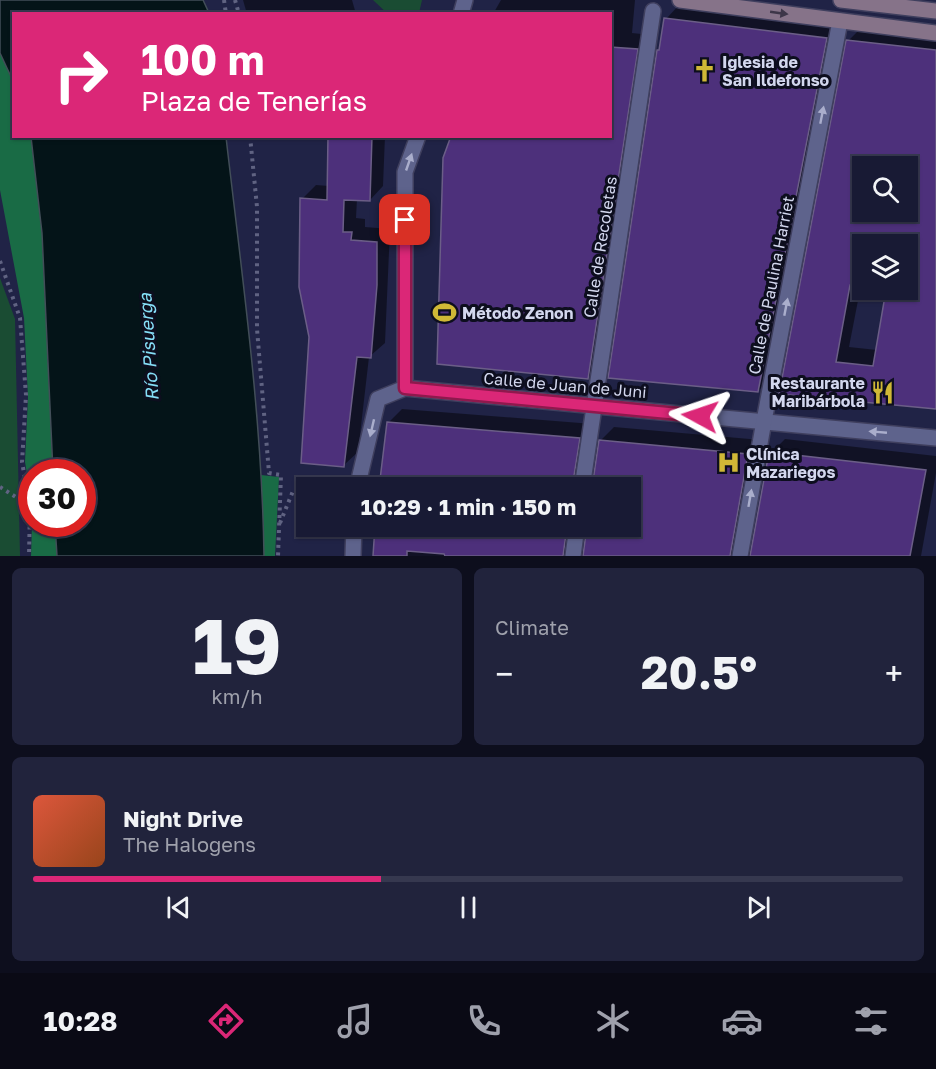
<!DOCTYPE html>
<meta charset="utf-8">
<style>
:root{--surface:#181a34;--page:#21233c;--text:#f1f3f6;--muted:#9fa1ac;--line:#36384f;--accent:#db2777}
body{margin:0;font-family:"Golos Text",sans-serif;background:var(--page);color:var(--text);height:100vh;display:flex;flex-direction:column;font-size:22px;white-space:nowrap}
*{box-sizing:border-box;margin:0}
p{font-size:20px;color:var(--muted)}
.icon{flex:none;width:33px;height:33px;fill:none;stroke:currentColor;stroke-width:2;stroke-linecap:round;stroke-linejoin:round}
.map{position:relative;height:556px;overflow:hidden}
.panel{display:flex;flex-direction:column;gap:12px;padding:12px;background:#0d0e1d;flex:1}
.panel>*{flex:none}
.guide{position:absolute;left:12px;top:12px;width:600px;height:126px;border-radius:0px;box-shadow:0 2px 4px #0004,0 0 0 2px var(--line);background:#db2777;color:#fff;overflow:hidden}
.fabs{position:absolute;left:852px;top:156px;display:grid;gap:12px}
.fabs a{display:grid;place-items:center;width:66px;height:66px;border-radius:0px;background:var(--surface);box-shadow:0 2px 4px #0004,0 0 0 2px var(--line);font-size:30px}
.speed{position:absolute;left:18px;top:459px;display:flex;gap:12px;font-size:30px;font-weight:700;text-align:center}
.speed>*{display:grid;place-content:center;width:78px;height:78px;border-radius:50%;background:var(--surface);box-shadow:0 2px 4px #0004,0 0 0 2px var(--line);line-height:1}
.speed .limit{border:9px solid #d22;background:#fff;color:#111}
.pin{position:absolute;display:grid;place-items:center;width:51px;height:51px;color:#fff;margin:-26px;border-radius:12px;box-shadow:0 3px 9px #0006}
.me{position:absolute;width:66px;margin:-33px;rotate:275deg;stroke-linejoin:round;filter:drop-shadow(0 0 4px #0008)}
.turn{display:flex;align-items:center;gap:21px;height:126px;padding:0 30px;font-size:27px}
.turn .icon{width:78px;height:78px;stroke-width:2.5}
.turn b{display:block;font-size:42px;line-height:51px}
.big{font-size:45px;font-weight:700;line-height:1.1}
.panel .tile{flex:1;display:flex;flex-direction:column;justify-content:center;gap:9px;min-width:0;padding:0 21px;border-radius:9px;background:var(--page)}
.panel .dial{align-items:center;gap:0}
.dial b{font-size:78px;line-height:1}
.song{display:flex;align-items:center;gap:18px}
.cover{width:72px;height:72px;border-radius:9px;background:linear-gradient(135deg,hsl(10 70% 55%),hsl(20 70% 35%))}
.played{height:6px;border-radius:3px;background:linear-gradient(90deg,var(--accent) 40%,var(--line) 40%)}
.keys{display:flex;justify-content:space-around;direction:ltr}
.heat{display:flex;justify-content:space-between;align-items:center;font-size:33px;direction:ltr}
.panel .tiles{flex:1;display:grid;gap:12px;grid-template-columns:1fr 1fr}
.tile:last-child{grid-column:span 2}
.trip{position:absolute;left:296px;top:477px;width:345px;height:60px;border-radius:0px;background:var(--surface);box-shadow:0 2px 4px #0004,0 0 0 2px var(--line);font-weight:700;line-height:60px;text-align:center}
.dock{display:flex;height:96px;justify-content:space-around;align-items:center;background:#0a0a15;color:var(--muted)}
.dock .icon{width:42px;height:42px}
.dock .current{color:var(--accent)}
.dock b{font-size:27px;color:var(--text)}
.map>svg:first-child{display:block}
.green{fill:#1a4c33}
.forest{fill:#196b45}
.water{fill:#041418;stroke:#424e58;stroke-width:1.5}
.shadow{fill:#0007;fill-rule:evenodd}
.building{fill:#4d307b;stroke:#6b5e87;stroke-width:1.5;fill-rule:evenodd}
.lines{fill:none;stroke-linecap:round;stroke-linejoin:round}
.pedestrian-casing{stroke:#3f3f5e;stroke-width:18}
.minor-casing{stroke:#3f3f5e;stroke-width:18}
.secondary-casing{stroke:#3f3f5e;stroke-width:18}
.path{stroke:#606382;stroke-width:4;stroke-dasharray:3 4.5;stroke-linecap:butt}
.pedestrian{stroke:#5e638c;stroke-width:15}
.minor{stroke:#5e638c;stroke-width:15}
.secondary{stroke:#867389;stroke-width:15}
.oneway{fill:#3d3649}
.oneway2{fill:#aaaecc}
.route-casing{stroke:#8e194d;stroke-width:15}
.route{stroke:#db2777;stroke-width:10}
.labels{text-anchor:middle;stroke-width:6;stroke-linejoin:round;paint-order:stroke}
.poi-label{font-size:16px;font-weight:bold;fill:#d3d7ee;stroke:#0d0e1e;text-anchor:start}
.street-label{font-size:16px;fill:#d3d7ee;stroke:#0d0e1e}
.water-label{font-size:18px;font-style:italic;fill:#85def7;stroke:#0d0e1e}
</style>
<div class="map">
<svg width="936" height="556" viewBox="0 0 936 556">
<rect width="100%" height="100%" fill="#202346"/>
<!-- green -->
<g class="green">
<polygon points="373,0 422,0 419,13 388,14"/>
<polygon points="0,278 15,319 20,556 0,556"/>
</g>
<!-- forest -->
<g class="forest">
<polygon points="0,53 13,81 14,136 31,137 42,233 53,472 32,472 31,498 25,462 28,397 24,318 0,190"/>
<polygon points="261,475 279,477 275,556 264,556"/>
<polygon points="32,524 55,524 57,556 31,556"/>
</g>
<!-- water -->
<g class="water">
<polygon points="0,0 203,0 209,13 14,14 13,81 0,53"/>
<path d="M31 137H226C242 276 262 416 264 556H57L55 524H82V472H53L42 233Z"/>
</g>
<!-- shadow -->
<g class="shadow">
<polygon points="243,0 352,0 356,14 247,14"/>
<polygon points="501,0 635,0 632,33 651,35 603,363 588,377 610,136 610,14 493,14"/>
<polygon points="679,5 840,25 773,376 759,390 610,377 666,19"/>
<path d="M862 27 936 35V407L781 392 848 41ZM862 166H908V212H862ZM862 244H908V290H887L877 350 849 347 861 285H862Z"/>
<polygon points="330,136 385,136 383,186 370,200 357,199 356,218 365,219 365,227 390,229 385,343 369,357 358,452 344,465 311,337 302,199 316,185 329,186"/>
<polygon points="402,409 593,424 589,482 594,484 600,441 614,427 761,440 747,549 752,552 771,453 785,439 936,456 936,473 921,556 374,556 377,526 579,526 580,550 585,552 630,526 630,488 381,488 388,423"/>
</g>
<!-- building -->
<g class="building">
<polygon points="664,18 827,38 758,392 608,378 657,50 659,50"/>
<path d="M846 40 936 50V409L779 394ZM862 166H908V212H862ZM862 244H908V290H886L873 366 836 362 850 285 862 287Z"/>
<polygon points="610,47 638,49 588,379 437,364 443,158 451,136 610,136"/>
<polygon points="328,136 372,136 370,201 344,200 343,232 352,232 351,240 377,242 377,285 371,358 357,357 344,467 301,463 309,337 299,287 300,198 327,200"/>
<polygon points="387,422 580,438 572,488 379,488"/>
<polygon points="599,440 748,454 730,556 583,556 587,526 630,526 630,488 592,488"/>
<polygon points="769,452 926,470 910,556 750,556"/>
<polygon points="375,526 567,526 563,556 445,556 444,554 407,551 407,556 373,556"/>
</g>
<g class="lines">
<defs>
<g id="pedestrian">
<polyline points="582,488 653,11"/>
<polyline points="573,556 577,526"/>
</g>
<g id="minor">
<polyline points="461,14 465,0"/>
<polyline points="405,388 405,172 418,136"/>
<polyline points="357,488 378,399 405,388 936,438"/>
<polyline points="353,556 354,526"/>
<polyline points="740,556 764,421 840,21"/>
</g>
<g id="secondary">
<polyline points="680,0 936,33"/>
<polyline points="841,0 936,11"/>
</g>
</defs>
<!-- pedestrian casing -->
<use href="#pedestrian" class="pedestrian-casing"/>
<!-- minor casing -->
<use href="#minor" class="minor-casing"/>
<!-- secondary casing -->
<use href="#secondary" class="secondary-casing"/>
<!-- path -->
<g class="path">
<polyline points="224,0 226,14"/>
<polyline points="235,0 239,14"/>
<polyline points="250,136 257,207 257,329 269,473 281,475 278,556"/>
<polyline points="0,261 20,318 26,395 22,462 30,506 29,556"/>
<polyline points="0,487 30,506"/>
<polyline points="280,523 293,491"/>
</g>
<!-- pedestrian -->
<use href="#pedestrian" class="pedestrian"/>
<!-- minor -->
<use href="#minor" class="minor"/>
<!-- secondary -->
<use href="#secondary" class="secondary"/>
</g>
<!-- one-way arrows -->
<defs><path id="oneway-solid" d="M-6-.8H1V-3.2L6.5 0L1 3.2V.8H-6Z" transform="scale(1.5)"/></defs>
<use class="oneway" href="#oneway-solid" transform="translate(779 13) rotate(8)"/>
<g class="oneway2">
<use href="#oneway-solid" transform="translate(822 115) rotate(-79)"/>
<use href="#oneway-solid" transform="translate(409 162) rotate(-71)"/>
<use href="#oneway-solid" transform="translate(786 307) rotate(-79)"/>
<use href="#oneway-solid" transform="translate(372 428) rotate(103)"/>
<use href="#oneway-solid" transform="translate(878 432) rotate(-175)"/>
<use href="#oneway-solid" transform="translate(750 498) rotate(-80)"/>
</g>
<g class="lines">
<defs>
<polyline id="route" points="405,220 405,388 700,416"/>
</defs>
<!-- route casing -->
<use href="#route" class="route-casing"/>
<!-- route -->
<use href="#route" class="route"/>
</g>
<!-- icons -->
<defs>
<symbol id="church-bare" viewBox="-9 -9 18 18"><path d="M-1.2-6h2.4v3.5h3.3v2.4h-3.3V6h-2.4V-.1h-3.3v-2.4h3.3Z" fill="#d0b836" stroke="#0d0e1e" stroke-width="2.5" paint-order="stroke"/></symbol>
<symbol id="stadium-bare" viewBox="-9 -9 18 18"><path d="M0-5a6.5 5 0 1 0 0 10a6.5 5 0 1 0 0-10ZM-3.5-1.8h7v3.6h-7Z" fill="#d0b836" stroke="#0d0e1e" stroke-width="2.5" paint-order="stroke"/></symbol>
<symbol id="restaurant-bare" viewBox="-9 -9 18 18"><path d="M-5-6h1v4h1v-4h1v4h1v-4h1v5L-1.5 .5V6h-2V.5L-5-1ZM5-6V6H3V1.5H1.5Q1.5-4 5-6Z" fill="#d0b836" stroke="#0d0e1e" stroke-width="2.5" paint-order="stroke"/></symbol>
<symbol id="hospital-bare" viewBox="-9 -9 18 18"><path d="M-5-5h3v3.5h4V-5h3V5h-3V1.5h-4V5h-3Z" fill="#d0b836" stroke="#0d0e1e" stroke-width="2.5" paint-order="stroke"/></symbol>
</defs>
<g fill-rule="evenodd">
<use href="#church-bare" x="688" y="54" width="33" height="33"/>
<use href="#stadium-bare" x="428" y="296" width="33" height="33"/>
<use href="#restaurant-bare" x="866" y="376" width="33" height="33"/>
<use href="#hospital-bare" x="712" y="446" width="33" height="33"/>
</g>
<g class="labels">
<!-- poi labels -->
<g class="poi-label">
<text x="722" y="68">Iglesia de<tspan x="722" dy="18">San Ildefonso</tspan></text>
<text x="462" y="319">Método Zenon</text>
<text x="865" y="389" text-anchor="end">Restaurante<tspan x="865" dy="18">Maribárbola</tspan></text>
<text x="746" y="460">Clínica<tspan x="746" dy="18">Mazariegos</tspan></text>
</g>
<!-- street labels -->
<g class="street-label">
<text transform="translate(600 247) rotate(-81)" y="6">Calle de Recoletas</text>
<text transform="translate(771 285) rotate(-79)" y="6">Calle de Paulina Harriet</text>
<text transform="translate(565 385) rotate(5)" y="6">Calle de Juan de Juni</text>
</g>
<!-- water labels -->
<g class="water-label">
<text transform="translate(149 347) rotate(-94)" y="6">Río Pisuerga</text>
</g>
</g>
</svg>
<div class="fabs">
<a><svg class="icon" aria-label="search" viewBox="0 0 24 24"><circle cx="10" cy="10" r="6"/><path d="M15 15l6 6"/></svg></a>
<a><svg class="icon" aria-label="layers" viewBox="0 0 24 24"><path d="M12 4l9 5-9 5-9-5zM3 14l9 5 9-5"/></svg></a>
</div>
<div class="speed"><div class="limit">30</div></div>
<div class="pin" style="left:405px;top:220px;background:#d93025"><svg class="icon" aria-label="arrive" viewBox="0 0 24 24"><path d="M6 21V4h12l-3 4 3 4H6"/></svg></div>
<svg class="me" style="left:700px;top:416px" viewBox="-20 -20 40 40"><path d="M0-17L14 15 0 8-14 15z" fill="#db2777" stroke="#fff" stroke-width="4"/></svg>
<div class="trip">10:29 · 1 min · 150 m</div>
<div class="guide">
<div class="turn"><svg class="icon" aria-label="right" viewBox="0 0 24 24"><path d="M7 20v-9h11M14 6l5 5-5 5"/></svg><div><b>100 m</b>Plaza de Tenerías</div></div>
</div>
</div>
<section class="panel">
<div class="tiles">
<div class="tile dial"><b>19</b><p>km/h</p></div>
<div class="tile"><p>Climate</p>
<div class="heat"><a>−</a><b class="big">20.5°</b><a>+</a></div>
</div>
<div class="tile">
<div class="song"><i class="cover"></i><div><b>Night Drive</b><p>The Halogens</p></div></div>
<div class="played"></div>
<div class="keys"><svg class="icon" aria-label="previous" viewBox="0 0 24 24"><path d="M18 5L8 12l10 7zM5 5v14"/></svg><svg class="icon" aria-label="pause" viewBox="0 0 24 24"><path d="M8 5v14M16 5v14"/></svg><svg class="icon" aria-label="next" viewBox="0 0 24 24"><path d="M6 5l10 7-10 7zM19 5v14"/></svg></div>
</div>
</div>
</section>
<nav class="dock">
<b>10:28</b>
<svg class="icon current" aria-label="directions" viewBox="0 0 24 24"><path d="M12 3l9 9-9 9-9-9zM9 14v-3h6M13 9l2 2-2 2"/></svg>
<svg class="icon" aria-label="music" viewBox="0 0 24 24"><path d="M9 18V5l10-2v13"/><circle cx="6" cy="18" r="3"/><circle cx="16" cy="16" r="3"/></svg>
<svg class="icon" aria-label="phone" viewBox="0 0 24 24"><path d="M5 4h4l2 5-3 2q2 4 5 5l2-3 5 2v4C11 20 4 13 5 4z"/></svg>
<svg class="icon" aria-label="climate" viewBox="0 0 24 24"><path d="M12 3v18M4 7l16 10M4 17L20 7"/></svg>
<svg class="icon" aria-label="car" viewBox="0 0 24 24"><path d="M5 17H2v-5l4-1 3-4h7l3 4 3 1v5h-3M9 17h6M6 11h13"/><circle cx="7" cy="17" r="2"/><circle cx="17" cy="17" r="2"/></svg>
<svg class="icon" aria-label="filters" viewBox="0 0 24 24"><path d="M4 7h16M4 17h16"/><circle cx="9" cy="7" r="2"/><circle cx="15" cy="17" r="2"/></svg>
</nav>
